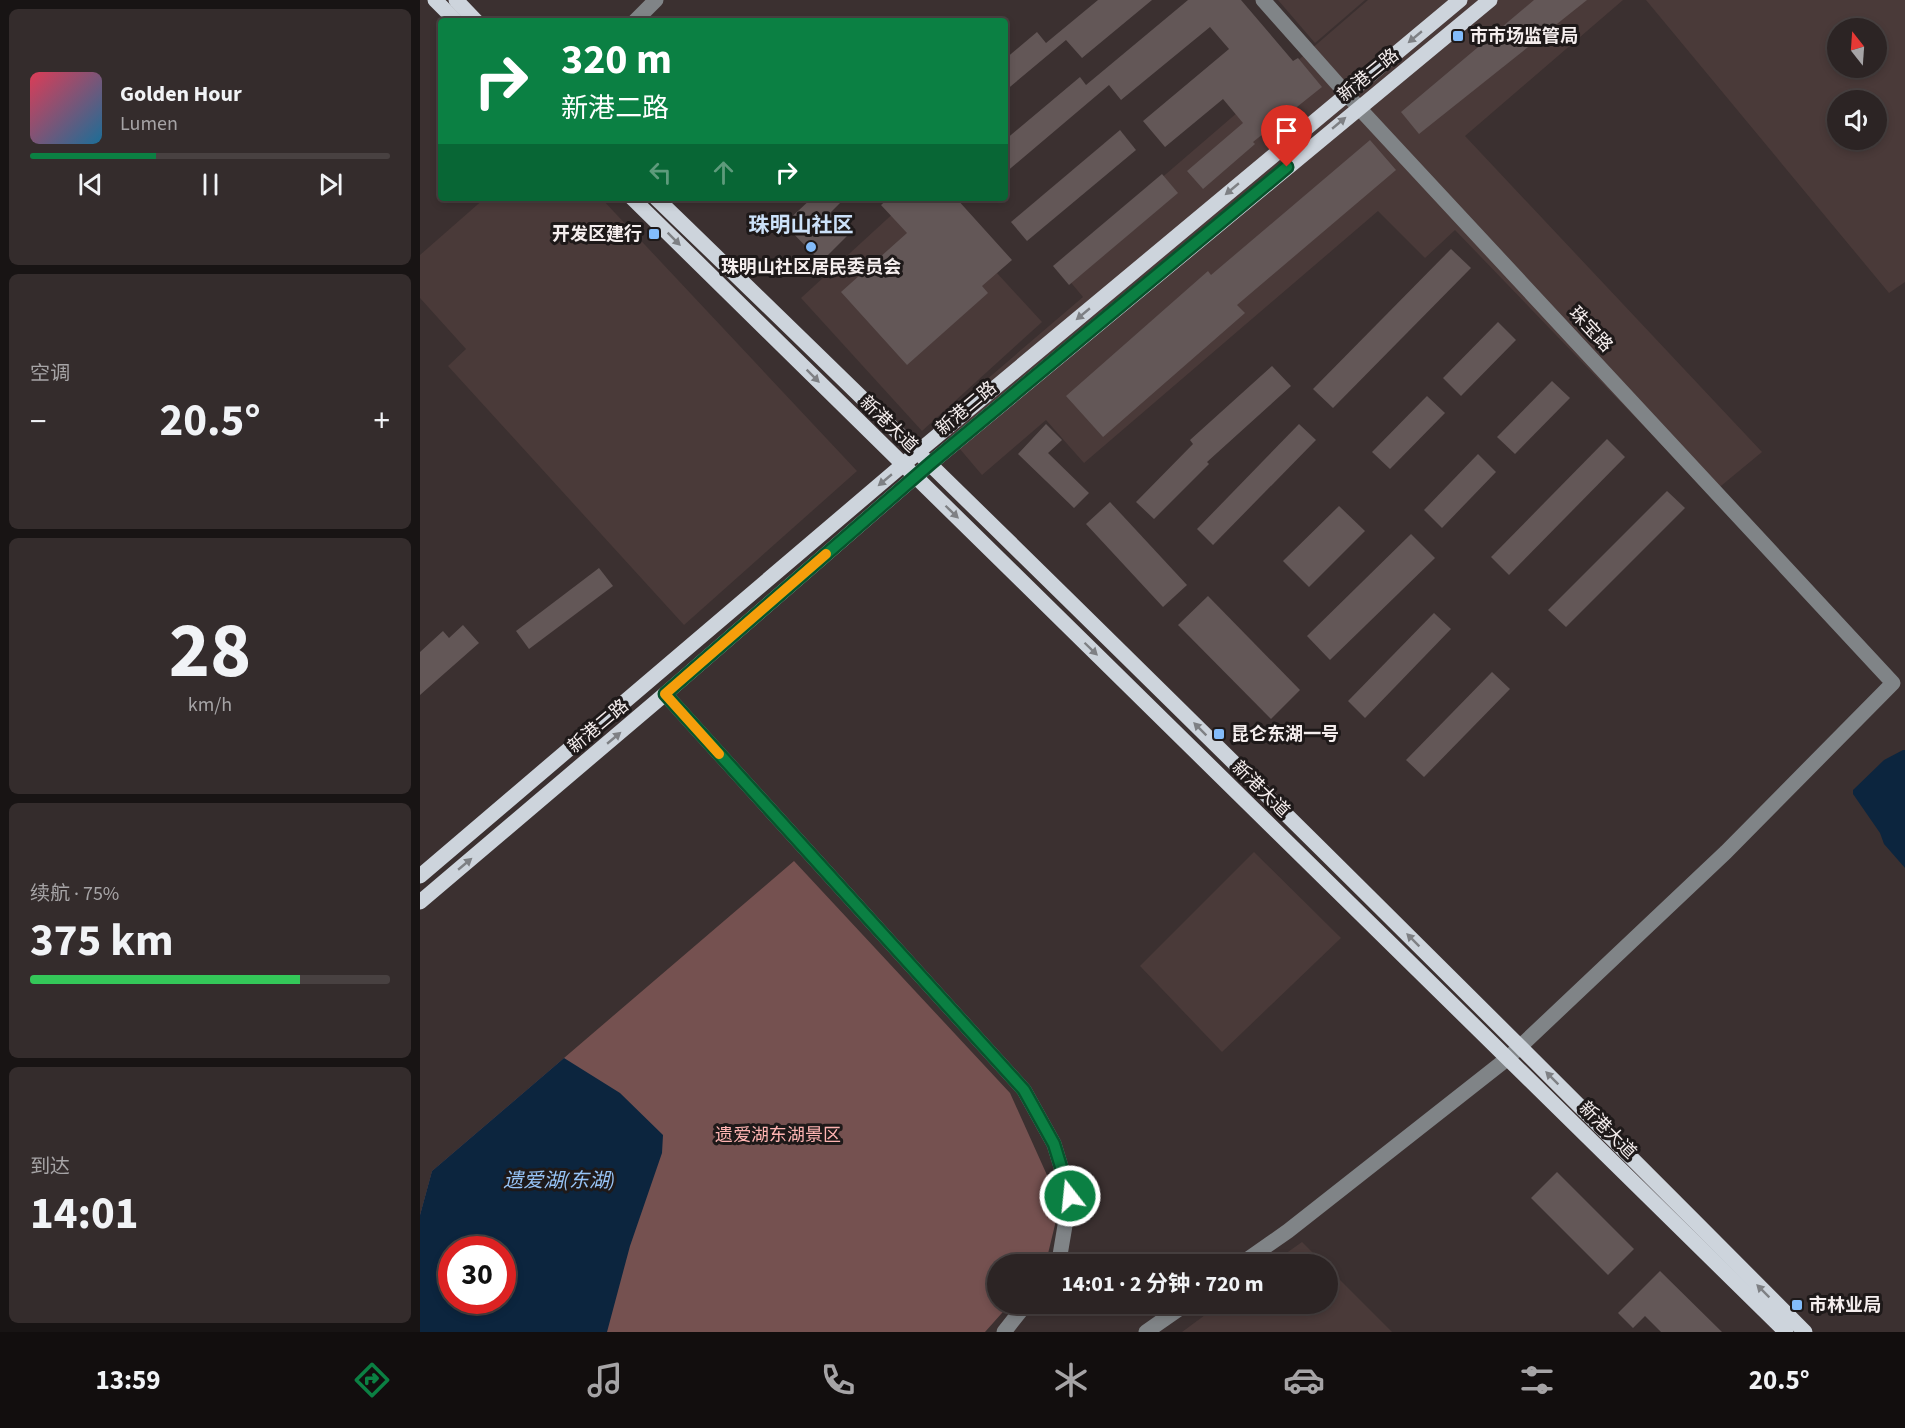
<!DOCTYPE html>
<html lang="zh">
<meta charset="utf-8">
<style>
:root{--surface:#2c2424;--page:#342c2c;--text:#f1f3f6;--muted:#a6a4a6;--line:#484141;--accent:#0b8043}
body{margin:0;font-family:"Source Sans 3","Noto Sans SC",sans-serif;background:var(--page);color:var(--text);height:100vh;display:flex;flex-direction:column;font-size:22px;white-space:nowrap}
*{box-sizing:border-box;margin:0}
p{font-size:20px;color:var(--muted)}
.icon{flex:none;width:33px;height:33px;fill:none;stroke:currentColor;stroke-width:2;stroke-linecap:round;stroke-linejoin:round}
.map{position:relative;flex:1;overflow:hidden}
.panel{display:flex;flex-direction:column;gap:9px;padding:9px;background:#181414;width:420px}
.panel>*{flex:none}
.guide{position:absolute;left:18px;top:18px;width:570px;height:183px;border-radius:6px;box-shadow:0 3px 9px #0003,0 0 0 2px var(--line);background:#0b8043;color:#fff;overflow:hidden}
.needle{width:39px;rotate:343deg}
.fabs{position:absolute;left:1407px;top:18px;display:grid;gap:12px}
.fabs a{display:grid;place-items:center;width:60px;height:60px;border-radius:50%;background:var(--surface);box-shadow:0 3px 9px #0003,0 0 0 2px var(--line);font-size:30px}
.speed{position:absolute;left:18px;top:1236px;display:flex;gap:12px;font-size:30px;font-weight:700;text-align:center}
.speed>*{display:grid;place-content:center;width:78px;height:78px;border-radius:50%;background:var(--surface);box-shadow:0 3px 9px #0003,0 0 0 2px var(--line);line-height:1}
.speed .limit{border:9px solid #d22;background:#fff;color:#111}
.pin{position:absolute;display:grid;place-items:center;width:51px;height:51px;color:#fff;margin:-62px -26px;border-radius:50% 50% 50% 0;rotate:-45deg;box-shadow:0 0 6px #0007}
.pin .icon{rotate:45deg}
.me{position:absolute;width:66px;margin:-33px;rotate:344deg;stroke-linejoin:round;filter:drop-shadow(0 0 4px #0008)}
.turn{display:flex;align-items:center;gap:21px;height:126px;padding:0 24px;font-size:27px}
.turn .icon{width:78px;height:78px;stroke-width:2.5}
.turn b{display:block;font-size:42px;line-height:51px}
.lanes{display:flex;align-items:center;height:57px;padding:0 24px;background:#0003;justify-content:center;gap:30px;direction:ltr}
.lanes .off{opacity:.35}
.big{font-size:45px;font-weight:700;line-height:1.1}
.panel .widget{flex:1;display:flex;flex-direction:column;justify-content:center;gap:9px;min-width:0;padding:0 21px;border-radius:9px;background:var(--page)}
.panel .dial{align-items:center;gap:0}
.dial b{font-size:78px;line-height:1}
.song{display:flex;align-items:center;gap:18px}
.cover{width:72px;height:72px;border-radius:9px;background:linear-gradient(135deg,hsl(350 70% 55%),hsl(200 70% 35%))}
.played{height:6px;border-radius:3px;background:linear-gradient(90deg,var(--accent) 35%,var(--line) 35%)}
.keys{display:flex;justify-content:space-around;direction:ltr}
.heat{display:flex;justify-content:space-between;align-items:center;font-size:33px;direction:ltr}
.charge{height:9px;border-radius:4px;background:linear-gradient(90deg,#34c759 75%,var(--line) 0)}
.trip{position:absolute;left:567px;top:1254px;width:351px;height:60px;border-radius:30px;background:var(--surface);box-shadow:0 3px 9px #0003,0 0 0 2px var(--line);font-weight:700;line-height:60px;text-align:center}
.tabs{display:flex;height:96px;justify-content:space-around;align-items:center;background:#120e0e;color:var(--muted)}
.tabs .icon{width:42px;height:42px}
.tabs .selected{color:var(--accent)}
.tabs b{font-size:27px;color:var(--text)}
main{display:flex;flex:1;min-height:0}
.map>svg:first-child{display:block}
.built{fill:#4a3a39;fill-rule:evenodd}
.green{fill:#755150;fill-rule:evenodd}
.water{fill:#0c253e;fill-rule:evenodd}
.building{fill:#635757}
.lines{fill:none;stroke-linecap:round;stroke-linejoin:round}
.minor{stroke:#808487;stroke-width:15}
.major{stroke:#cdd4dc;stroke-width:15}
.oneway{fill:#7e8084}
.route-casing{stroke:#07532c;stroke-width:15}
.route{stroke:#0b8043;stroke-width:10}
.slow{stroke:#f59e0b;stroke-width:10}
.poi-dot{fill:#83bcfb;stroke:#1e1919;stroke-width:2}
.labels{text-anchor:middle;stroke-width:6;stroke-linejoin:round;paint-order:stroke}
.poi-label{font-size:18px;font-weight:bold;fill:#f5eeee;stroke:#1e1919;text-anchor:start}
.street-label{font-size:18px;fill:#f5eeee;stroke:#1e1919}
.park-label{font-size:18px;fill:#feb4b2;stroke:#1e1919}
.water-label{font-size:20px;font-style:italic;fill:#97c4f7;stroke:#1e1919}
.quarter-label{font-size:21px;font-weight:bold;fill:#cce1f9;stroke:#1e1919}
</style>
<main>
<section class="panel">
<div class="widget">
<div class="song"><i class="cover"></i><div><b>Golden Hour</b><p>Lumen</p></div></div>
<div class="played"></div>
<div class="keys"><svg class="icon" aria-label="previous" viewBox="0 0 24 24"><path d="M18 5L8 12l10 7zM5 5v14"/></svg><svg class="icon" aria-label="pause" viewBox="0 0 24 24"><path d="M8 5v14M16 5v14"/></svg><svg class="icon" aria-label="next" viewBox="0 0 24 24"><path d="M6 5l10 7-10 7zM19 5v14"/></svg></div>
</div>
<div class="widget"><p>空调</p>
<div class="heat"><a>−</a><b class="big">20.5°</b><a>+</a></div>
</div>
<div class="widget dial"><b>28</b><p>km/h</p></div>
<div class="widget"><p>续航 · 75%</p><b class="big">375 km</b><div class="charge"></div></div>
<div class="widget"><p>到达</p><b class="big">14:01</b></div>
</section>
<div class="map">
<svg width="1485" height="1332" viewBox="0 0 1485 1332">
<rect width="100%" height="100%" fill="#3b3030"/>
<!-- built -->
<g class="built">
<polygon points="858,0 945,0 895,43"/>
<polygon points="948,0 1203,0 1045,136 1342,452 1290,495 1035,230 1005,258 958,211 664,463 626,420 562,475 517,422 663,297 638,267"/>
<path d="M1226 0H1485V282L1469 293ZM1418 28H1456V68H1418ZM1418 100H1456V140H1418Z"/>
<polygon points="65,198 181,198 437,471 264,625 28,366 46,349 0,298 0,255"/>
<polygon points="490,198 508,198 622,322 502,431 381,298"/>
<polygon points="834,852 921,938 802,1052 720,966"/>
<polygon points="882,1242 904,1264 851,1264"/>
<polygon points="908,1268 972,1332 762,1332 800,1304 908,1304"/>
</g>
<!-- green -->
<path class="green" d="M374 861 590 1093 640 1204 626 1262 624 1264H578V1304H590L565 1332H0V1215L12 1171ZM32 1250H82V1300H32Z"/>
<!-- water -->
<g class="water">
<polygon points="1483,750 1485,750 1485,868 1464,844 1460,833 1433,794 1433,790 1464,760"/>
<path d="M144 1058 200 1093 243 1135 242 1153 210 1246 187 1332H0V1215L12 1171ZM32 1250H82V1300H32Z"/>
</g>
<!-- building -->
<g class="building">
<polygon points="678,0 732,0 662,58 646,40 585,91 585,59 617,32 626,43"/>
<polygon points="768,0 821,0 873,61 878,58 902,87 833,142 835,144 783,189 767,171 823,123 803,99 745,147 723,121 809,49 790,27 701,100 689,85 585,173 585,140 660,77 666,85"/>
<polygon points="1114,0 1167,0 999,134 981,112"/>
<polygon points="700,130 716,150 607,241 591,222"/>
<polygon points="950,140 976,170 817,305 825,313 683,437 646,396 788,271 791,275"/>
<polygon points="742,174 758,193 649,285 633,266"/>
<polygon points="392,198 425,198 410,213 429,234 401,262 364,224"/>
<polygon points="469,198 536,198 592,260 562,286 568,293 487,365 421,292 487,233 461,205"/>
<polygon points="1031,249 1051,268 913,408 893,389"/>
<polygon points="1078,322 1096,340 1041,396 1023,378"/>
<polygon points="852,366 871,386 787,462 789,464 734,519 716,502 773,444 770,440"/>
<polygon points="1132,381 1150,398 1095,454 1077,437"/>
<polygon points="1007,396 1025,413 970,469 952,452"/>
<polygon points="626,424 642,440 628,453 669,493 654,508 598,454"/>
<polygon points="879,424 896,440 793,545 777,529"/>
<polygon points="1187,439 1205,457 1089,575 1071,557"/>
<polygon points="1058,454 1076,472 1022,528 1004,510"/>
<polygon points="1247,491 1265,508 1146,627 1128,610"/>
<polygon points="690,502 767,585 743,607 666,524"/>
<polygon points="919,506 945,531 889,587 863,561"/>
<polygon points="991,534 1015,558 910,660 887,636"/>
<polygon points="179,568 193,586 109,649 96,631"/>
<polygon points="788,596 880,690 851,719 758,625"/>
<polygon points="1014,613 1031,629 945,718 928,701"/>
<polygon points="43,625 59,643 0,695 0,652 23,631 29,638"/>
<polygon points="1072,672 1090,689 1004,777 986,760"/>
<polygon points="1137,1172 1214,1249 1188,1275 1111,1198"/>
<polygon points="1240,1271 1302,1332 1241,1332 1225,1316 1213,1328 1198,1313"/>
</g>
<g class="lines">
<!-- minor -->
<g class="minor">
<polyline points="215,21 236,0"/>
<polyline points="245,694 604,1090 634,1144 650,1196 639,1261 636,1264"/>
<polyline points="821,1264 868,1231 1088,1058 1306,852 1473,683 939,108 843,0"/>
<polyline points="584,1332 606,1304"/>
<polyline points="726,1332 766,1304"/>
</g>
<!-- major -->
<g class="major">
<polyline points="15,0 36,21"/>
<polyline points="36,0 56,21"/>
<polyline points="212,198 1366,1332"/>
<path d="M236 198C623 572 1005 950 1385 1332"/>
<polyline points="0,876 499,451 1040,0"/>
<polyline points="0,902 245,694 511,463 1070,0"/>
</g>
</g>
<!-- one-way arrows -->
<defs><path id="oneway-solid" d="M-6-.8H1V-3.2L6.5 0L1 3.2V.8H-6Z" transform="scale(1.5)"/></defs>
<g class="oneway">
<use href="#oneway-solid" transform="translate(995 37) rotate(140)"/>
<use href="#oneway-solid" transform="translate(919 123) rotate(-40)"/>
<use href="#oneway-solid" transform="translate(812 189) rotate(140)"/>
<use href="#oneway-solid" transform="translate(254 239) rotate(45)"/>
<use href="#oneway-solid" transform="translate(663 314) rotate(140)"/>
<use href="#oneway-solid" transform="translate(393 376) rotate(45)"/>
<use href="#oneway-solid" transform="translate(465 480) rotate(140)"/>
<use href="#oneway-solid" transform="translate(532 512) rotate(44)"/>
<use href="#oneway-solid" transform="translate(671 649) rotate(44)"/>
<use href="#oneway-solid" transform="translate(780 729) rotate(-135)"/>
<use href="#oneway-solid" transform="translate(194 738) rotate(-40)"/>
<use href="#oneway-solid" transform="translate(45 864) rotate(-40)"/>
<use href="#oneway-solid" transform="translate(993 940) rotate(-135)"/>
<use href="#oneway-solid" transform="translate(1132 1078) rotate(-135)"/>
<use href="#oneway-solid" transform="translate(1343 1291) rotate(-135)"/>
</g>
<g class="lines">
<defs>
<polyline id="route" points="650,1196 634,1144 604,1090 245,694 511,463 867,167"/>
</defs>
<!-- route casing -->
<use href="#route" class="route-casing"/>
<!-- route -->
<use href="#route" class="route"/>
<!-- slow -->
<polyline class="slow" points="299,754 245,694 406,554"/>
</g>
<!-- markers -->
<g class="poi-dot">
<rect x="1032" y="30" width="12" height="12" rx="3"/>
<rect x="228" y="228" width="12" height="12" rx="3"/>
<circle cx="391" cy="247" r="6"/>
<rect x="793" y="728" width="12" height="12" rx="3"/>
<rect x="1371" y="1299" width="12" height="12" rx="3"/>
</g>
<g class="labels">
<!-- poi labels -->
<g class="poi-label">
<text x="1050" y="42">市市场监管局</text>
<text x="222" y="240" text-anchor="end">开发区建行</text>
<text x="391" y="273" text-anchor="middle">珠明山社区居民委员会</text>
<text x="811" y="740">昆仑东湖一号</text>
<text x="1389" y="1311">市林业局</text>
</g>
<!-- street labels -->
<g class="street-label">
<text transform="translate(948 75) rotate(-39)" y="6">新港二路</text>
<text transform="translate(1171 329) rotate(47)" y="6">珠宝路</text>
<text transform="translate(546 408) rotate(-40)" y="6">新港二路</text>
<text transform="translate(469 424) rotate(44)" y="6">新港大道</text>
<text transform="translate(178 726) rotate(-40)" y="6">新港二路</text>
<text transform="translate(841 789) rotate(44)" y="6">新港大道</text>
<text transform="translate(1188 1130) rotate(45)" y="6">新港大道</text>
</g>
<!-- park labels -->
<g class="park-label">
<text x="358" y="1141">遗爱湖东湖景区</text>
</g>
<!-- water labels -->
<g class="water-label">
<text x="139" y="1187">遗爱湖(东湖)</text>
</g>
<!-- quarter labels -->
<g class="quarter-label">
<text x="381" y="232">珠明山社区</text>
</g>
</g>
</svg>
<div class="fabs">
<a><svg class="needle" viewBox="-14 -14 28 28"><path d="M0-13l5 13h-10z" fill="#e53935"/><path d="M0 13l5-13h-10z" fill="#a6a4a6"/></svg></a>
<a><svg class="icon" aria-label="sound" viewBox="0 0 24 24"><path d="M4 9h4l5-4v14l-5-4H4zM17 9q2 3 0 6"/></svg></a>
</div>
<div class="speed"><div class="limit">30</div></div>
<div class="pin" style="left:867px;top:167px;background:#d93025"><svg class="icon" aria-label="arrive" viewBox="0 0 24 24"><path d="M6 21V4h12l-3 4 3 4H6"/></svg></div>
<svg class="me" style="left:650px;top:1196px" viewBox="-20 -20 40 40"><circle r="17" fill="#0b8043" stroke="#fff" stroke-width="3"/><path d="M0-11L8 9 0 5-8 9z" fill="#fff"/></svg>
<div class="trip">14:01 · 2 分钟 · 720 m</div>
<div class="guide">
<div class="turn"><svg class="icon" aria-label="right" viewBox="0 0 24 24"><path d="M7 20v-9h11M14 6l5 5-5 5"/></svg><div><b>320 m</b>新港二路</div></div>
<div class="lanes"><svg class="icon off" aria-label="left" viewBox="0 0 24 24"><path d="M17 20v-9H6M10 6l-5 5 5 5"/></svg><svg class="icon off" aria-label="ahead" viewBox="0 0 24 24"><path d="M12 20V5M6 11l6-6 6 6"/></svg><svg class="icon" aria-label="right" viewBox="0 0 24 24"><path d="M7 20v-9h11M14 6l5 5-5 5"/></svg></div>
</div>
</div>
</main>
<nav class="tabs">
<b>13:59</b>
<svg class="icon selected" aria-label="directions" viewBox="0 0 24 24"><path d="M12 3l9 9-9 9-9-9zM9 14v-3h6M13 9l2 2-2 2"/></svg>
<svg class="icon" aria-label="music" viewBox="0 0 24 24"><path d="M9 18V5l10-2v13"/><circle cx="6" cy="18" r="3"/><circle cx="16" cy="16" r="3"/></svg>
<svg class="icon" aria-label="phone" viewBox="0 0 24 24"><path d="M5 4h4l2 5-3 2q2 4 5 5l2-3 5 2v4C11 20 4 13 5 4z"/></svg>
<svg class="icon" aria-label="climate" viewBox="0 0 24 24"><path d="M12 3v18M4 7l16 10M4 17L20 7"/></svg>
<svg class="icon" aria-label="car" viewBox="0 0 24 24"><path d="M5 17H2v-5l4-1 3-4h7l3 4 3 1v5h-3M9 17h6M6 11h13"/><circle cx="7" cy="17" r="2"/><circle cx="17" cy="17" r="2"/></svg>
<svg class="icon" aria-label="filters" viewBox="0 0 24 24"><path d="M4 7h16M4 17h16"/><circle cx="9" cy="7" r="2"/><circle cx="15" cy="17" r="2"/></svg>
<b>20.5°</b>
</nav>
